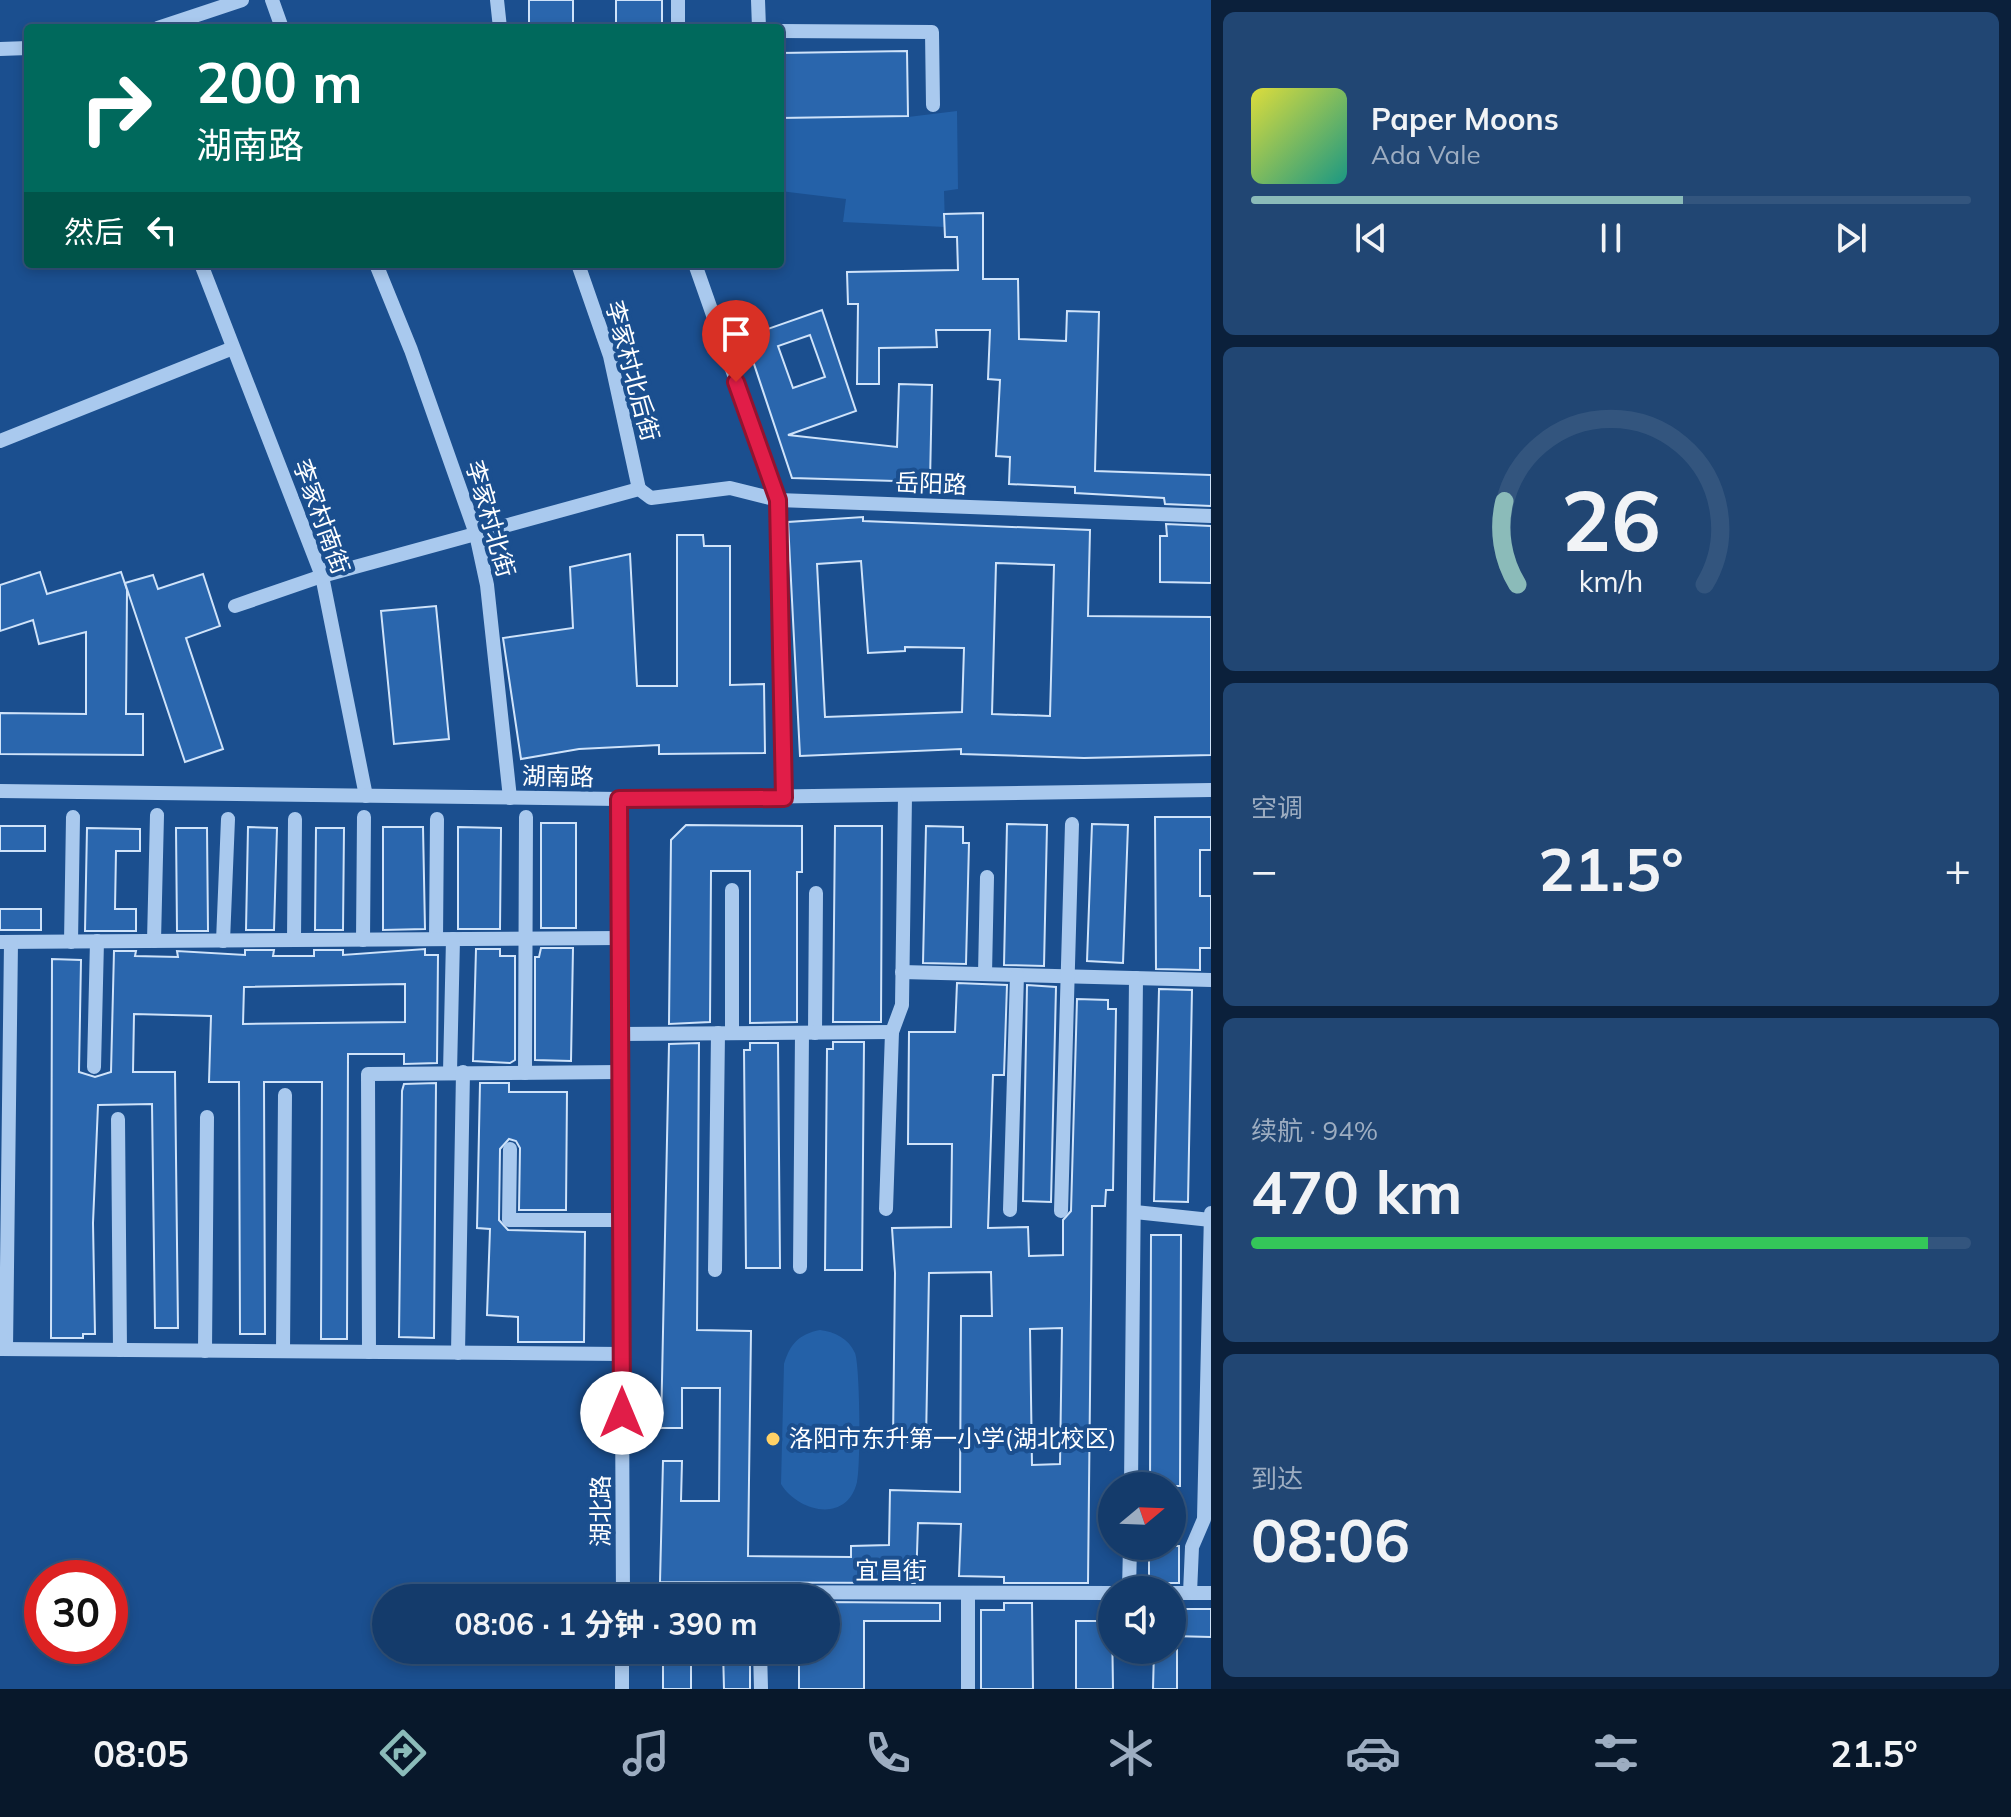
<!DOCTYPE html>
<html lang="zh">
<meta charset="utf-8">
<style>
:root{--surface:#143b6b;--page:#214673;--text:#f1f3f6;--muted:#9dadc1;--line:#33557e;--accent:#8bbbb9}
body{margin:0;font-family:Mulish,"Noto Sans SC",sans-serif;background:var(--page);color:var(--text);height:100vh;display:flex;flex-direction:column;font-size:30px;white-space:nowrap}
*{box-sizing:border-box;margin:0}
p{font-size:26px;color:var(--muted)}
.icon{flex:none;width:44px;height:44px;fill:none;stroke:currentColor;stroke-width:2;stroke-linecap:round;stroke-linejoin:round}
.map{position:relative;flex:1;overflow:hidden}
.details{display:flex;flex-direction:column;gap:12px;padding:12px;background:#0b203b;width:800px}
.details>*{flex:none}
.hud{position:absolute;left:24px;top:24px;width:760px;height:244px;border-radius:8px;box-shadow:0 4px 12px #0003,0 0 0 2px var(--line);background:#00695c;color:#fff;overflow:hidden}
.needle{width:52px;rotate:71deg}
.controls{position:absolute;left:1098px;top:1472px;display:grid;gap:16px}
.controls a{display:grid;place-items:center;width:88px;height:88px;border-radius:50%;background:var(--surface);box-shadow:0 4px 12px #0003,0 0 0 2px var(--line);font-size:40px}
.speed{position:absolute;left:24px;top:1560px;display:flex;gap:16px;font-size:40px;font-weight:700;text-align:center}
.speed>*{display:grid;place-content:center;width:104px;height:104px;border-radius:50%;background:var(--surface);box-shadow:0 4px 12px #0003,0 0 0 2px var(--line);line-height:1}
.speed .limit{border:12px solid #d22;background:#fff;color:#111}
.pin{position:absolute;display:grid;place-items:center;width:68px;height:68px;color:#fff;margin:-82px -34px;border-radius:50% 50% 50% 0;rotate:-45deg;box-shadow:0 0 8px #0007}
.pin .icon{rotate:45deg}
.me{position:absolute;width:88px;margin:-44px;rotate:0deg;stroke-linejoin:round;filter:drop-shadow(0 0 6px #0008)}
.turn{display:flex;align-items:center;gap:28px;height:168px;padding:0 40px;font-size:36px}
.turn .icon{width:104px;height:104px;stroke-width:2.5}
.turn b{display:block;font-size:56px;line-height:68px}
.then{display:flex;align-items:center;height:76px;padding:0 40px;background:#0003;gap:16px;font-size:30px}
.big{font-size:60px;font-weight:700;line-height:1.1}
.details .card{flex:1;display:flex;flex-direction:column;justify-content:center;gap:12px;min-width:0;padding:0 28px;border-radius:12px;background:var(--page)}
.details .dial{align-items:center;gap:0}
.dial svg{height:208px;overflow:visible;fill:none;stroke:var(--line);stroke-width:7;stroke-linecap:round;text-anchor:middle}
.dial text{fill:var(--text);stroke:none}
.song{display:flex;align-items:center;gap:24px}
.cover{width:96px;height:96px;border-radius:12px;background:linear-gradient(135deg,hsl(60 70% 55%),hsl(170 70% 35%))}
.played{height:8px;border-radius:4px;background:linear-gradient(90deg,var(--accent) 60%,var(--line) 60%)}
.keys{display:flex;justify-content:space-around;direction:ltr}
.heat{display:flex;justify-content:space-between;align-items:center;font-size:44px;direction:ltr}
.charge{height:12px;border-radius:6px;background:linear-gradient(90deg,#34c759 94%,var(--line) 0)}
.trip{position:absolute;left:372px;top:1584px;width:468px;height:80px;border-radius:40px;background:var(--surface);box-shadow:0 4px 12px #0003,0 0 0 2px var(--line);font-weight:700;line-height:80px;text-align:center}
.tab-bar{display:flex;height:128px;justify-content:space-around;align-items:center;background:#08182b;color:var(--muted)}
.tab-bar .icon{width:56px;height:56px}
.tab-bar .selected{color:var(--accent)}
.tab-bar b{font-size:36px;color:var(--text)}
main{display:flex;flex:1;min-height:0}
.map>svg:first-child{display:block}
.green{fill:#2461a8}
.building{fill:#2a66ad;stroke:#cfe3fa;stroke-width:2;fill-rule:evenodd}
.lines{fill:none;stroke-linecap:round;stroke-linejoin:round}
.minor{stroke:#a9c9ee;stroke-width:14}
.route-casing{stroke:#92132f;stroke-width:20}
.route{stroke:#e11d48;stroke-width:14}
.poi-dot{fill:#ffd166;stroke:#1b4f8f;stroke-width:3}
.labels{text-anchor:middle;stroke-width:8;stroke-linejoin:round;paint-order:stroke}
.street-label{font-size:24px;fill:#fff;stroke:#1b4f8f}
.poi-label{font-size:24px;fill:#fff;stroke:#1b4f8f;text-anchor:start}
</style>
<main>
<div class="map">
<svg width="1211" height="1689" viewBox="0 0 1211 1689">
<rect width="100%" height="100%" fill="#1b4f8f"/>
<!-- green -->
<g class="green">
<polygon points="957,111 958,189 944,191 945,227 843,222 846,199 780,191 780,118 908,117"/>
<path d="M820 1330C835 1332 848 1338 855 1353 860 1366 861 1467 857 1482 847 1524 798 1512 781 1484L784 1364C790 1344 799 1334 820 1330Z"/>
</g>
<!-- building -->
<g class="building">
<rect x="529" y="0" width="44" height="28"/>
<rect x="616" y="0" width="46" height="28"/>
<polygon points="907,51 908,116 780,118 780,53"/>
<polygon points="983,213 983,279 1018,279 1019,339 1066,341 1067,311 1099,312 1095,471 1211,475 1211,506 1165,504 1164,498 1075,493 1075,487 1009,484 1010,457 996,456 1000,380 988,379 990,330 936,330 937,347 879,348 879,384 857,384 858,304 848,304 847,272 958,270 957,237 945,237 944,214"/>
<path d="M822 310 856 411 788 435 897 447 899 384 932 385 930 482 792 478 745 337ZM810 335 825 377 793 388 778 346Z"/>
<path d="M863 517V521L1090 530 1088 616 1211 617V755L1084 758 961 754V749L800 756 788 522ZM861 561 868 653 905 651V647L964 648 962 712 825 717 817 564ZM996 563 1054 565 1050 716 992 714Z"/>
<polygon points="1166,524 1211,526 1211,583 1160,582 1160,536 1167,536"/>
<polygon points="677,535 703,535 704,546 730,546 730,685 764,684 765,753 659,754 659,745 579,749 521,759 503,638 573,628 570,567 630,554 637,686 677,686"/>
<polygon points="40,572 47,594 121,572 127,590 126,714 143,714 143,755 0,754 0,713 86,714 86,632 39,644 33,620 0,631 0,585"/>
<polygon points="203,574 220,626 186,638 223,749 185,762 125,583 153,575 158,589"/>
<polygon points="436,606 449,739 394,744 381,611"/>
<polygon points="1155,817 1211,817 1211,850 1200,850 1200,896 1211,896 1211,948 1200,948 1200,970 1156,969"/>
<rect x="541" y="823" width="35" height="105"/>
<polygon points="1007,824 1047,825 1044,966 1004,965"/>
<polygon points="1092,824 1128,825 1123,963 1087,961"/>
<polygon points="686,825 802,826 802,872 797,872 797,1022 750,1023 750,871 711,871 710,1022 669,1024 671,840"/>
<rect x="0" y="826" width="45" height="25"/>
<polygon points="835,826 882,826 881,1022 833,1022"/>
<polygon points="926,826 963,827 963,843 969,843 966,964 923,963"/>
<polygon points="248,827 277,828 274,930 246,930"/>
<polygon points="383,827 423,827 425,929 383,930"/>
<polygon points="458,827 501,828 500,929 458,929"/>
<polygon points="87,828 140,829 140,851 116,851 115,909 136,909 136,931 85,931"/>
<polygon points="176,828 207,828 208,931 177,931"/>
<polygon points="316,828 344,828 343,930 315,930"/>
<rect x="0" y="909" width="41" height="21"/>
<polygon points="541,948 573,948 571,1061 535,1060 535,957 539,957"/>
<path d="M425 949V955H438L437 1063 404 1064V1054H348L347 1339H321L322 1082H264L265 1334H240L239 1082H209L211 1016 134 1014 133 1072H175L178 1328H155L152 1104 98 1105 93 1223 95 1334H83V1338H51L52 959 81 960 79 1072 95 1077 111 1072 114 951H136L135 956 178 957 177 951 245 955V950H274L273 956H314V950H343V955ZM405 984V1022L243 1024 244 987Z"/>
<polygon points="476,949 500,949 500,956 515,956 515,1060 510,1063 473,1061"/>
<path d="M957 983 1007 985 1004 1075H993L988 1228 1028 1227 1029 1256 1063 1255V1220L1071 1211 1077 999 1108 1000V1009H1116L1113 1190H1106L1105 1206H1092L1088 1583H1004V1577L959 1576 961 1524 918 1523 916 1583 660 1582 663 1461H682L681 1501H719L720 1388H682V1428H661L669 1044 699 1043 697 1330 751 1331 748 1556 851 1557V1546L889 1545 890 1490 960 1492 961 1316H992L991 1272 929 1273 926 1442H893L895 1273 892 1228 951 1227 952 1144H908L909 1032H955ZM1062 1328 1060 1464 1032 1465 1030 1329Z"/>
<polygon points="1027,985 1056,987 1051,1202 1023,1201"/>
<polygon points="1159,989 1192,990 1188,1202 1154,1201"/>
<polygon points="833,1042 864,1042 862,1270 825,1270 827,1049 833,1049"/>
<polygon points="750,1043 778,1043 780,1268 746,1268 744,1050 750,1050"/>
<polygon points="436,1083 434,1338 399,1337 402,1091 404,1084"/>
<polygon points="480,1083 509,1083 509,1092 567,1092 566,1210 519,1210 520,1148 516,1141 509,1139 500,1149 499,1220 508,1230 585,1232 584,1342 518,1342 518,1317 487,1315 490,1229 477,1228"/>
<polygon points="1151,1235 1181,1235 1180,1486 1150,1486"/>
<rect x="1149" y="1546" width="30" height="37"/>
<polygon points="826,1602 940,1603 940,1621 864,1621 864,1689 799,1689 799,1650 826,1650"/>
<polygon points="1004,1603 1032,1603 1033,1689 981,1689 981,1610 1004,1610"/>
<polygon points="1172,1609 1211,1609 1211,1637 1172,1636"/>
<polygon points="1076,1621 1112,1621 1113,1689 1076,1689"/>
<rect x="663" y="1650" width="28" height="39"/>
<polygon points="723,1650 750,1650 750,1689 724,1689"/>
<polygon points="1154,1650 1177,1650 1177,1689 1153,1689"/>
</g>
<g class="lines">
<!-- minor -->
<g class="minor">
<polyline points="272,0 282,28"/>
<polyline points="497,0 500,28"/>
<polyline points="678,0 678,28"/>
<polyline points="758,0 759,28"/>
<polyline points="158,28 242,0"/>
<polyline points="780,31 932,32 933,105"/>
<polyline points="0,49 28,48"/>
<polyline points="201,264 322,576 366,796"/>
<polyline points="376,264 411,350 476,534 487,585 510,798"/>
<polyline points="578,264 610,356 639,489"/>
<polyline points="695,264 778,500 784,798"/>
<polyline points="0,441 233,348"/>
<polyline points="235,606 322,576 639,489 651,498 730,488 778,500 1211,516"/>
<polyline points="0,791 619,799 1211,790"/>
<polyline points="619,799 623,1598"/>
<polyline points="732,890 732,1033"/>
<polyline points="436,939 437,819"/>
<polyline points="294,940 295,819"/>
<polyline points="363,940 364,817"/>
<polyline points="154,941 157,815"/>
<polyline points="223,941 228,819"/>
<polyline points="0,942 620,938"/>
<polyline points="71,942 73,817"/>
<polyline points="902,972 1211,980"/>
<polyline points="985,974 987,877"/>
<polyline points="815,1033 816,893"/>
<polyline points="620,1034 892,1032"/>
<polyline points="94,1067 97,941"/>
<polyline points="450,1072 453,939"/>
<polyline points="525,1073 526,817"/>
<polyline points="118,1119 120,1350"/>
<polyline points="510,1149 509,1220 621,1220"/>
<polyline points="886,1209 892,1032 902,1005 905,796"/>
<polyline points="1010,1210 1017,975"/>
<polyline points="1061,1211 1072,824"/>
<polyline points="1135,1212 1211,1220"/>
<polyline points="800,1267 802,1033"/>
<polyline points="715,1270 718,1033"/>
<polyline points="0,1349 622,1354"/>
<polyline points="6,1349 11,942"/>
<polyline points="205,1351 207,1117"/>
<polyline points="283,1351 285,1095"/>
<polyline points="369,1352 368,1074 621,1072"/>
<polyline points="458,1353 463,1072"/>
<polyline points="1131,1486 1136,978"/>
<polyline points="1129,1590 1130,1546"/>
<polyline points="623,1592 1112,1593"/>
<polyline points="1172,1593 1211,1593"/>
<polyline points="1190,1593 1192,1547 1204,1519 1211,1213"/>
<polyline points="760,1650 761,1689"/>
<polyline points="622,1689 622,1650"/>
<polyline points="968,1689 968,1593"/>
</g>
</g>
<g class="lines">
<defs>
<polyline id="route" points="622,1413 619,799 784,798 778,500 736,382"/>
</defs>
<!-- route casing -->
<use href="#route" class="route-casing"/>
<!-- route -->
<use href="#route" class="route"/>
</g>
<!-- markers -->
<circle class="poi-dot" cx="773" cy="1439" r="8"/>
<g class="labels">
<!-- street labels -->
<g class="street-label">
<text transform="translate(632 371) rotate(75)" y="8">李家村北后街</text>
<text transform="translate(931 484) rotate(2)" y="8">岳阳路</text>
<text transform="translate(321 517) rotate(70)" y="8">李家村南街</text>
<text transform="translate(490 519) rotate(74)" y="8">李家村北街</text>
<text transform="translate(558 777) rotate(1)" y="8">湖南路</text>
<text transform="translate(601 1511) rotate(-90)" y="8">湖北路</text>
<text x="891" y="1579">宜昌街</text>
</g>
<!-- poi labels -->
<g class="poi-label">
<text x="789" y="1447">洛阳市东升第一小学(湖北校区)</text>
</g>
</g>
</svg>
<div class="controls">
<a><svg class="needle" viewBox="-14 -14 28 28"><path d="M0-13l5 13h-10z" fill="#e53935"/><path d="M0 13l5-13h-10z" fill="#9dadc1"/></svg></a>
<a><svg class="icon" aria-label="sound" viewBox="0 0 24 24"><path d="M4 9h4l5-4v14l-5-4H4zM17 9q2 3 0 6"/></svg></a>
</div>
<div class="speed"><div class="limit">30</div></div>
<div class="pin" style="left:736px;top:382px;background:#d93025"><svg class="icon" aria-label="arrive" viewBox="0 0 24 24"><path d="M6 21V4h12l-3 4 3 4H6"/></svg></div>
<svg class="me" style="left:622px;top:1413px" viewBox="-20 -20 40 40"><circle r="19" fill="#fff"/><path d="M0-13L10 11 0 6-10 11z" fill="#e11d48"/></svg>
<div class="trip">08:06 · 1 分钟 · 390 m</div>
<div class="hud">
<div class="turn"><svg class="icon" aria-label="right" viewBox="0 0 24 24"><path d="M7 20v-9h11M14 6l5 5-5 5"/></svg><div><b>200 m</b>湖南路</div></div>
<div class="then">然后<svg class="icon" aria-label="left" viewBox="0 0 24 24"><path d="M17 20v-9H6M10 6l-5 5 5 5"/></svg></div>
</div>
</div>
<section class="details">
<div class="card">
<div class="song"><i class="cover"></i><div><b>Paper Moons</b><p>Ada Vale</p></div></div>
<div class="played"></div>
<div class="keys"><svg class="icon" aria-label="previous" viewBox="0 0 24 24"><path d="M18 5L8 12l10 7zM5 5v14"/></svg><svg class="icon" aria-label="pause" viewBox="0 0 24 24"><path d="M8 5v14M16 5v14"/></svg><svg class="icon" aria-label="next" viewBox="0 0 24 24"><path d="M6 5l10 7-10 7zM19 5v14"/></svg></div>
</div>
<div class="card dial"><svg viewBox="0 0 100 80">
<path d="M14 69A42 42 0 1 1 86 69"/>
<path d="M14 69A42 42 0 0 1 9 37" stroke="#8bbbb9"/>
<text x="50" y="56" font-size="32" font-weight="700">26</text>
<text x="50" y="72" font-size="11">km/h</text>
</svg></div>
<div class="card"><p>空调</p>
<div class="heat"><a>−</a><b class="big">21.5°</b><a>+</a></div>
</div>
<div class="card"><p>续航 · 94%</p><b class="big">470 km</b><div class="charge"></div></div>
<div class="card"><p>到达</p><b class="big">08:06</b></div>
</section>
</main>
<nav class="tab-bar">
<b>08:05</b>
<svg class="icon selected" aria-label="directions" viewBox="0 0 24 24"><path d="M12 3l9 9-9 9-9-9zM9 14v-3h6M13 9l2 2-2 2"/></svg>
<svg class="icon" aria-label="music" viewBox="0 0 24 24"><path d="M9 18V5l10-2v13"/><circle cx="6" cy="18" r="3"/><circle cx="16" cy="16" r="3"/></svg>
<svg class="icon" aria-label="phone" viewBox="0 0 24 24"><path d="M5 4h4l2 5-3 2q2 4 5 5l2-3 5 2v4C11 20 4 13 5 4z"/></svg>
<svg class="icon" aria-label="climate" viewBox="0 0 24 24"><path d="M12 3v18M4 7l16 10M4 17L20 7"/></svg>
<svg class="icon" aria-label="car" viewBox="0 0 24 24"><path d="M5 17H2v-5l4-1 3-4h7l3 4 3 1v5h-3M9 17h6M6 11h13"/><circle cx="7" cy="17" r="2"/><circle cx="17" cy="17" r="2"/></svg>
<svg class="icon" aria-label="filters" viewBox="0 0 24 24"><path d="M4 7h16M4 17h16"/><circle cx="9" cy="7" r="2"/><circle cx="15" cy="17" r="2"/></svg>
<b>21.5°</b>
</nav>
